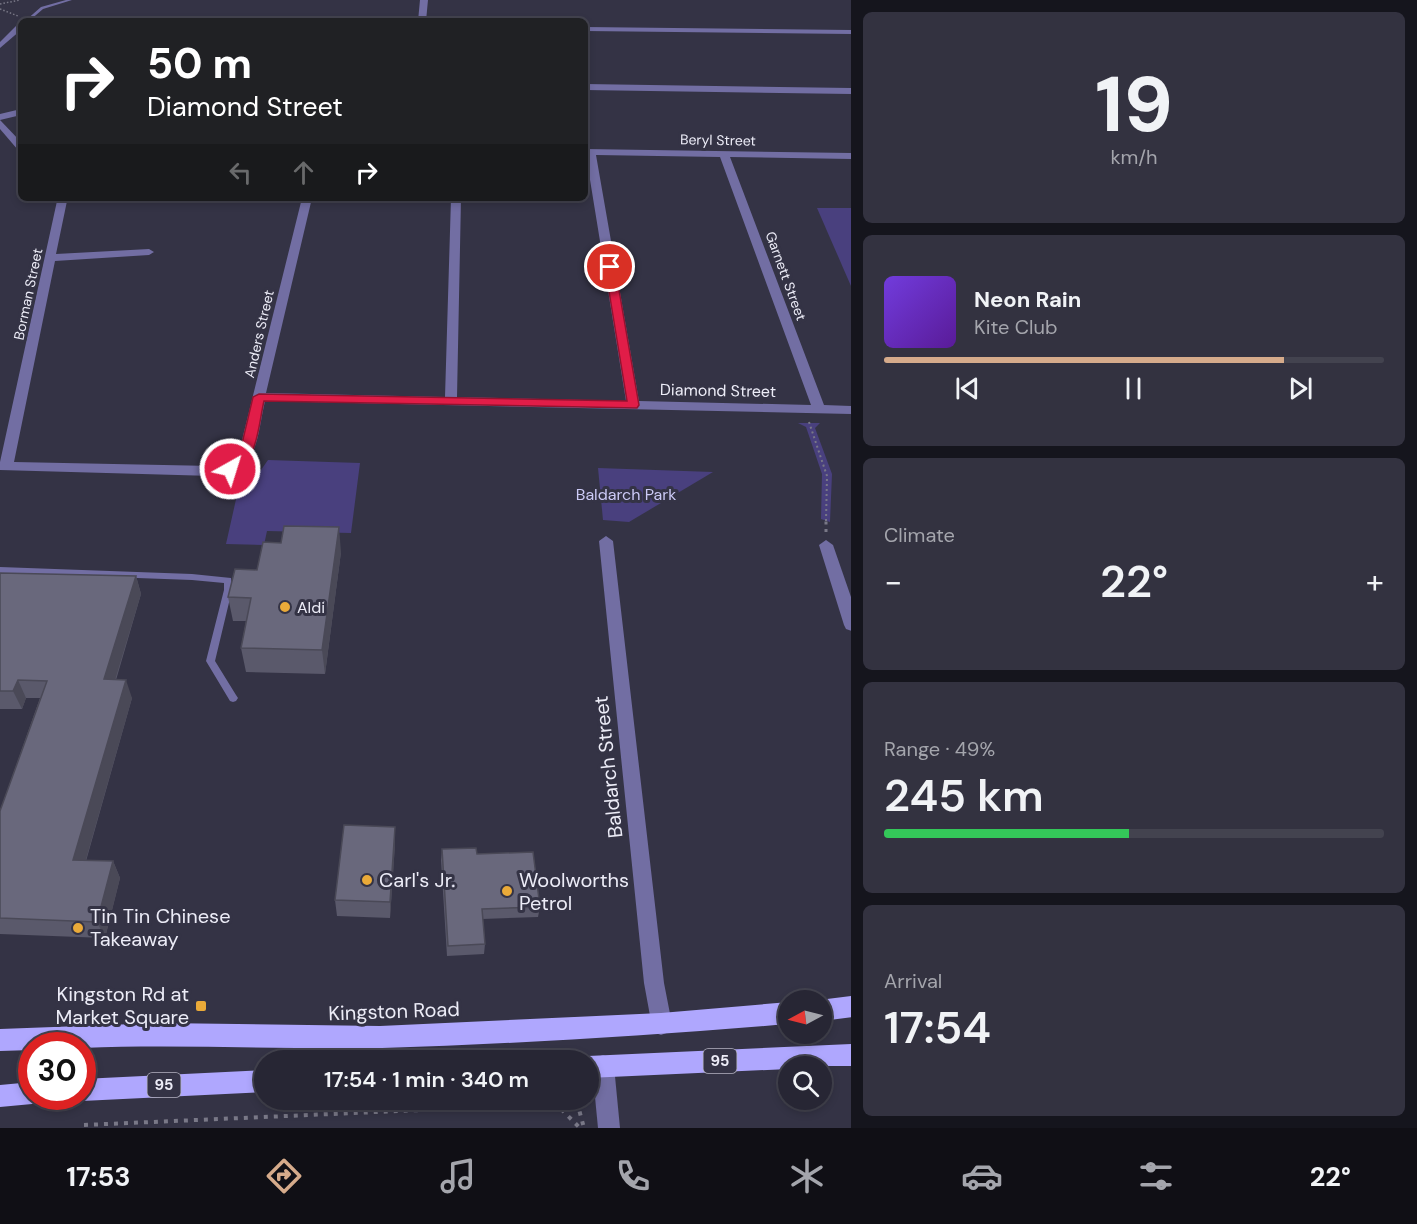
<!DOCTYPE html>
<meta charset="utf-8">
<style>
:root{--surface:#272634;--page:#333240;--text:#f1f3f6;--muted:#a4a5ac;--line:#43434f;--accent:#d6ab8b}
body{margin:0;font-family:"DM Sans",sans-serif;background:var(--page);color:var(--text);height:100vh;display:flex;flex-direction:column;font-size:22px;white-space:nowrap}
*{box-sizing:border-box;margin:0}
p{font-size:20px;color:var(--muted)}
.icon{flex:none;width:33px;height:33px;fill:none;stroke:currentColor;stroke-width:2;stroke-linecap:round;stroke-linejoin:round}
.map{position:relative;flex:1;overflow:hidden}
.details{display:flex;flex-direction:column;gap:12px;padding:12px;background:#15151d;width:566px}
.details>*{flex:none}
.hud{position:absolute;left:18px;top:18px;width:570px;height:183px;border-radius:9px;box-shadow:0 3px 9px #0003,0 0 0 2px var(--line);background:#202124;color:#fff;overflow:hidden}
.needle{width:39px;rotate:263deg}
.buttons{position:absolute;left:778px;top:990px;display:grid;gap:12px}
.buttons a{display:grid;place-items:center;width:54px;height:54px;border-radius:50%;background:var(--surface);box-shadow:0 3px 9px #0003,0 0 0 2px var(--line);font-size:30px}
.speed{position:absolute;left:18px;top:1032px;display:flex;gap:12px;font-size:30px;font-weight:700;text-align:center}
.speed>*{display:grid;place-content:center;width:78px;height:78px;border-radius:50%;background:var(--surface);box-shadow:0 3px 9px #0003,0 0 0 2px var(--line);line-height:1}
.speed .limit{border:9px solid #d22;background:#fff;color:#111}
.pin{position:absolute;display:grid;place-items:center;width:51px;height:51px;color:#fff;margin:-26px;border:3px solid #fff;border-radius:50%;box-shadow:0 2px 6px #0007}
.me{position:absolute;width:66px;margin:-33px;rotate:39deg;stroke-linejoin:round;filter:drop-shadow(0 0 4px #0008)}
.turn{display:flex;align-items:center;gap:21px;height:126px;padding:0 30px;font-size:27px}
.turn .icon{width:78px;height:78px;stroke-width:2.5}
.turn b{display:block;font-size:42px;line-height:51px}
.lanes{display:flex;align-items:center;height:57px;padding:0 30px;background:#0003;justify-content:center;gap:30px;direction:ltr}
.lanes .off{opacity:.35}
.big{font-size:45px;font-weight:600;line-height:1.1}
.details .tile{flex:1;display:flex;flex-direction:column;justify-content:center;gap:9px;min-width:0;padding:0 21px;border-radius:9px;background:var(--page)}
.details .dial{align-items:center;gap:0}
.dial b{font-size:78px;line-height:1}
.song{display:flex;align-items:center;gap:18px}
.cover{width:72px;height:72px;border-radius:9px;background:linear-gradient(135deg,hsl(260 70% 55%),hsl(270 70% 35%))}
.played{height:6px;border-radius:3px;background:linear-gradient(90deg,var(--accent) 80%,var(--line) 80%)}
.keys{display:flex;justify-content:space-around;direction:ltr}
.heat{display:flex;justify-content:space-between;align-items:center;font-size:33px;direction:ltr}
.charge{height:9px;border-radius:4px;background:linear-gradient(90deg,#34c759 49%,var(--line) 0)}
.trip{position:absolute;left:254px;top:1050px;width:345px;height:60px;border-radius:30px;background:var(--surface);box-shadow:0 3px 9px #0003,0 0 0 2px var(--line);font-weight:600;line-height:60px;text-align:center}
.tabs{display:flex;height:96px;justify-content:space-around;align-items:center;background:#100f15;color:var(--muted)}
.tabs .icon{width:42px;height:42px}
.tabs .on{color:var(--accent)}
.tabs b{font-size:27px;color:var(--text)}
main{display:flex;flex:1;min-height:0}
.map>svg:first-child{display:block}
.green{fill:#49407e}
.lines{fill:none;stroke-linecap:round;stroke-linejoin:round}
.path-far3{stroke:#797887;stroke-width:1.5;stroke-dasharray:1.5 2;stroke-linecap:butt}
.path-far2{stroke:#797887;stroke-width:2;stroke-dasharray:2 3;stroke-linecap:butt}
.path-far1{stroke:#797887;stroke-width:3;stroke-dasharray:3 4.5;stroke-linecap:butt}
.path{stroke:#797887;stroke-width:4;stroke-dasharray:4 6;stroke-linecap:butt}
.service{fill:#726ea3;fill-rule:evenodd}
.minor{fill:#726ea3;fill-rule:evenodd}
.primary{fill:#afa7fe;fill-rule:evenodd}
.wall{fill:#5a596b}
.shaded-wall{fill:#4a4957}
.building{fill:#69687c;stroke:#4a4957;stroke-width:1.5}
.route{fill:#e11d48;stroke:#92132f;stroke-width:1.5}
.poi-dot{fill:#eaaa39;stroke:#343345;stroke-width:2}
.labels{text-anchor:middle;stroke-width:6;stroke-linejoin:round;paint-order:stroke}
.far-street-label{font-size:14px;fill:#ececf7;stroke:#343345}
.shield{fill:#343345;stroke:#b5b4c2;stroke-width:1.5}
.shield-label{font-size:15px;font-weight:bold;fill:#ececf7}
.street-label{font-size:16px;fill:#ececf7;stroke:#343345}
.park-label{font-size:16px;fill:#cccaf6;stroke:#343345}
.poi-label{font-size:16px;fill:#ececf7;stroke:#343345;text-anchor:start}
.near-street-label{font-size:20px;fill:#ececf7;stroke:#343345}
.near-poi-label{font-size:20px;fill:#ececf7;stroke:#343345;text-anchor:start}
</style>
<main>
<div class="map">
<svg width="852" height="1128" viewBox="0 0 852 1128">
<rect width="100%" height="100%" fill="#343345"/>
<!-- green -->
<g class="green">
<polygon points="817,208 851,208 851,286"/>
<polygon points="798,423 820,423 815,428 832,474 830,522 821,519 822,474 806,427"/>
<polygon points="268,460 360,463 351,533 267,531 264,545 226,544 239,486 256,477"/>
<polygon points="598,468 713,472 629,522 603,520"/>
</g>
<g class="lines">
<!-- path-far3 -->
<g class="path-far3">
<polyline points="0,4 20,0"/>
<polyline points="0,9 18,16"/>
</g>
<!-- path-far2 -->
<polyline class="path-far2" points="809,422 827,476 826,521"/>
<!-- path-far1 -->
<polyline class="path-far1" points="826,532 826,519"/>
<!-- path -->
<g class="path">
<polyline points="557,1104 577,1102 584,1128"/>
<polyline points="84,1125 556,1104 580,1128"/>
</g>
<!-- service -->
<g class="service">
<polygon points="66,0 72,0 43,9 29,21 25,21 41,7"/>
<polygon points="0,567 192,574 231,578 232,590 215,661 236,695 238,698 236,701 233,702 230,701 206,661 224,590 224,583 192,580 0,573"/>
</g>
<!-- minor -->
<g class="minor">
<polygon points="420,0 428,0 426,21 418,21"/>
<polygon points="18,24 21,24 21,30 0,48 0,42"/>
<polygon points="585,27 852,30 852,34 585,31"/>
<polygon points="585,84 852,88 852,94 585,90"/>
<polygon points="21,109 21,115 0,120 0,114"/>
<polygon points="0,120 21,142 21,151 18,150 0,129"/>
<path d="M585 149 852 153V159L730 157 824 405 852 406V414L265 401C256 440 260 469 213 476L0 470V462L57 201 55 198H65L67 201 56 254 149 249 154 252 149 255 55 261 14 462 213 466C225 465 233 462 239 452L302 198H312L266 393 445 397 451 198H461L457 397 626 401ZM596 155 720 157 811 405 639 401Z"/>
<polygon points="606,536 613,541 664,983 672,1024 669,1032 661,1035 653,1032 644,983 599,541"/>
<polygon points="826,540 833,545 852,600 852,631 846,629 844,625 819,545"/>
<polygon points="603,1055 611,1058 614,1066 620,1128 598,1128 592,1066 595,1058"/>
</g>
<!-- primary -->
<g class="primary">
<polygon points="852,996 852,1017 822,1021 822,1000 819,1000"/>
<path d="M789 1002V1024C654 1035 518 1044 382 1048 282 1050 182 1044 82 1048V1046H32V1050L0 1051V1029L161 1023 380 1026 661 1013Z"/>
<polygon points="852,1044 852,1066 789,1066 789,1069 588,1078 588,1060 580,1060 588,1056"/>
<polygon points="264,1070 264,1092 82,1101 74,1096 82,1096 82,1079"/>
<polygon points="32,1082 32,1096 42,1096 40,1101 32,1104 0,1107 0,1085"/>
</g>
</g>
<!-- wall -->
<g class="wall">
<polygon points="341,552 325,674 246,672 241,648 246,621 233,621 228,597"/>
<polygon points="0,573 136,576 141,594 116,680 132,698 86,861 113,861 120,878 105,938 0,934 0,811 40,698 26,698 22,709 0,709"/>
<polygon points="395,844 390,918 337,916 335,900"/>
<polygon points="442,849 477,854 540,907 538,917 482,919 485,944 484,954 447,956 441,860"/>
</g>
<!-- shaded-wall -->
<g class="shaded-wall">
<polygon points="339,527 341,552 325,674 322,650"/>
<polygon points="136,576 141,594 110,697 104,679"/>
<polygon points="18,680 26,698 22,709 13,691"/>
<polygon points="126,680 132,698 81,877 73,860"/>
<polygon points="395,827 395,844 390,918 390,902"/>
<polygon points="113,861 120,878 105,938 97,922"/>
</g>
<!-- building -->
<g class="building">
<polygon points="284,526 339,527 322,650 241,648 251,598 228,597 235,569 257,570 263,542 281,543"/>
<polygon points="0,573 136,576 104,679 126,680 73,860 113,861 97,922 0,918 0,811 47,681 18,680 13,691 0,691"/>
<polygon points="344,825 395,827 390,902 335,900"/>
<polygon points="476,848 477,854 533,852 540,907 482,909 485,944 448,946 442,849"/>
</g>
<!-- route -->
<path class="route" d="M610 264 615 267 639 405 637 408 264 401C258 426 258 465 230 473L224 469 236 461 240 452 253 397 259 394 627 401 605 267Z"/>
<!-- markers -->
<g class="poi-dot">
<circle cx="285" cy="607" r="6"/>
<circle cx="367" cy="880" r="6"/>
<circle cx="507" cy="891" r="6"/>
<circle cx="78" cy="928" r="6"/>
<rect x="195" y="1000" width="12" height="12" rx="3"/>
</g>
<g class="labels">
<!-- far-street labels -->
<g class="far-street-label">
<text transform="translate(718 140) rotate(1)" y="5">Beryl Street</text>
<text transform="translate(786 276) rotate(70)" y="5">Garnett Street</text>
<text transform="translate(28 294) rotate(-78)" y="5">Borman Street</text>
<text transform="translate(259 334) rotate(-77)" y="5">Anders Street</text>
</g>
<!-- shield labels -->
<g class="shield">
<rect x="703.5" y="1049" width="33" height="24" rx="4.5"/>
<rect x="147.5" y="1073" width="33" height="24" rx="4.5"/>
</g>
<g class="shield-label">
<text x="720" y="1066">95</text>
<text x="164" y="1090">95</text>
</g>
<!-- street labels -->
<g class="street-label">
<text transform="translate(718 390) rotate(1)" y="6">Diamond Street</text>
</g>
<!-- park labels -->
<g class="park-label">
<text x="626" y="500">Baldarch Park</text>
</g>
<!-- poi labels -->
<g class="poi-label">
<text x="297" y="613">Aldi</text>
</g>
<!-- near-street labels -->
<g class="near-street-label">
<text transform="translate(608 767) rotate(-96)" y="7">Baldarch Street</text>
<text transform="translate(394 1011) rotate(-2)" y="7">Kingston Road</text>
</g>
<!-- near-poi labels -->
<g class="near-poi-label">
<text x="379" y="887">Carl's Jr.</text>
<text x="519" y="887">Woolworths<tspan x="519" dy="23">Petrol</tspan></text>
<text x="90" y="923">Tin Tin Chinese<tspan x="90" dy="23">Takeaway</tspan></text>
<text x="189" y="1001" text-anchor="end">Kingston Rd at<tspan x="189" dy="23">Market Square</tspan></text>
</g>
</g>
</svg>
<div class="buttons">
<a><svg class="needle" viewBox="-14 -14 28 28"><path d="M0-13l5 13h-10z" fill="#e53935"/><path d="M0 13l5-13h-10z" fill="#a4a5ac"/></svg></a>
<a><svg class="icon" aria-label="search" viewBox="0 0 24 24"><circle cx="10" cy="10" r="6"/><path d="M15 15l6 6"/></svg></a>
</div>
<div class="speed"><div class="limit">30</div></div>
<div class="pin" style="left:610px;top:267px;background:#d93025"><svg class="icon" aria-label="arrive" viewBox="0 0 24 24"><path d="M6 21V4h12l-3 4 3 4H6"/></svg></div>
<svg class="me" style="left:230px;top:469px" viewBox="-20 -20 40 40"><circle r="17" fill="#e11d48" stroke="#fff" stroke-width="3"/><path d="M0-11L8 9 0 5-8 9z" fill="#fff"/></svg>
<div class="trip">17:54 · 1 min · 340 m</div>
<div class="hud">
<div class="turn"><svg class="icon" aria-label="right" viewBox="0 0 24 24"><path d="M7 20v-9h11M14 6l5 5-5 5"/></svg><div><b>50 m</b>Diamond Street</div></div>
<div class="lanes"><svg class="icon off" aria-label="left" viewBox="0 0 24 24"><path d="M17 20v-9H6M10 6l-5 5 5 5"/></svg><svg class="icon off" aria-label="ahead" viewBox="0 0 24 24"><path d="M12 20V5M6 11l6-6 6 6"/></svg><svg class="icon" aria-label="right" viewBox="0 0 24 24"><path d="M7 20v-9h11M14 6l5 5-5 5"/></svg></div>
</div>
</div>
<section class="details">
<div class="tile dial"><b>19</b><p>km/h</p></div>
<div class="tile">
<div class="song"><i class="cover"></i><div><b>Neon Rain</b><p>Kite Club</p></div></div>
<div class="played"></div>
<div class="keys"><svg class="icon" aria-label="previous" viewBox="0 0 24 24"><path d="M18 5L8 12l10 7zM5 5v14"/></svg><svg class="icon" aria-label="pause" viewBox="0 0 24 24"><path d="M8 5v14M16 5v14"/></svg><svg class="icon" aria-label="next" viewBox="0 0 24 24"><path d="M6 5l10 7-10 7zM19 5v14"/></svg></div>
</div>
<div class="tile"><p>Climate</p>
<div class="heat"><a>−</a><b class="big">22°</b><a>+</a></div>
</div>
<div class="tile"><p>Range · 49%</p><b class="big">245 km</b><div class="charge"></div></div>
<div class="tile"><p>Arrival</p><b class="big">17:54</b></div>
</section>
</main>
<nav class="tabs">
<b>17:53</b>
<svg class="icon on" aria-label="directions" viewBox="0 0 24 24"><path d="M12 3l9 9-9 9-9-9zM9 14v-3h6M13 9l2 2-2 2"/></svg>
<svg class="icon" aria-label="music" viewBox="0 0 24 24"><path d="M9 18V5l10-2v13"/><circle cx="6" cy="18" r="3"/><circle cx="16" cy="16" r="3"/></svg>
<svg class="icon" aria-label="phone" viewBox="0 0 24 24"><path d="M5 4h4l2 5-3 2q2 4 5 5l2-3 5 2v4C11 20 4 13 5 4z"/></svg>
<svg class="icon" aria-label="climate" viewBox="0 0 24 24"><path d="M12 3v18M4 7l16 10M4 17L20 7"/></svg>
<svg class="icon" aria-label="car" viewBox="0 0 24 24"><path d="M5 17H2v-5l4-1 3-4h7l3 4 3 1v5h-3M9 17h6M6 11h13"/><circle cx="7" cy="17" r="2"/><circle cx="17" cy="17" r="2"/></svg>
<svg class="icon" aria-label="filters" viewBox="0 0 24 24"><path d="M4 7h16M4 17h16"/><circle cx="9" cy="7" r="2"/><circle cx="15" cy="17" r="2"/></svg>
<b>22°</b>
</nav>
